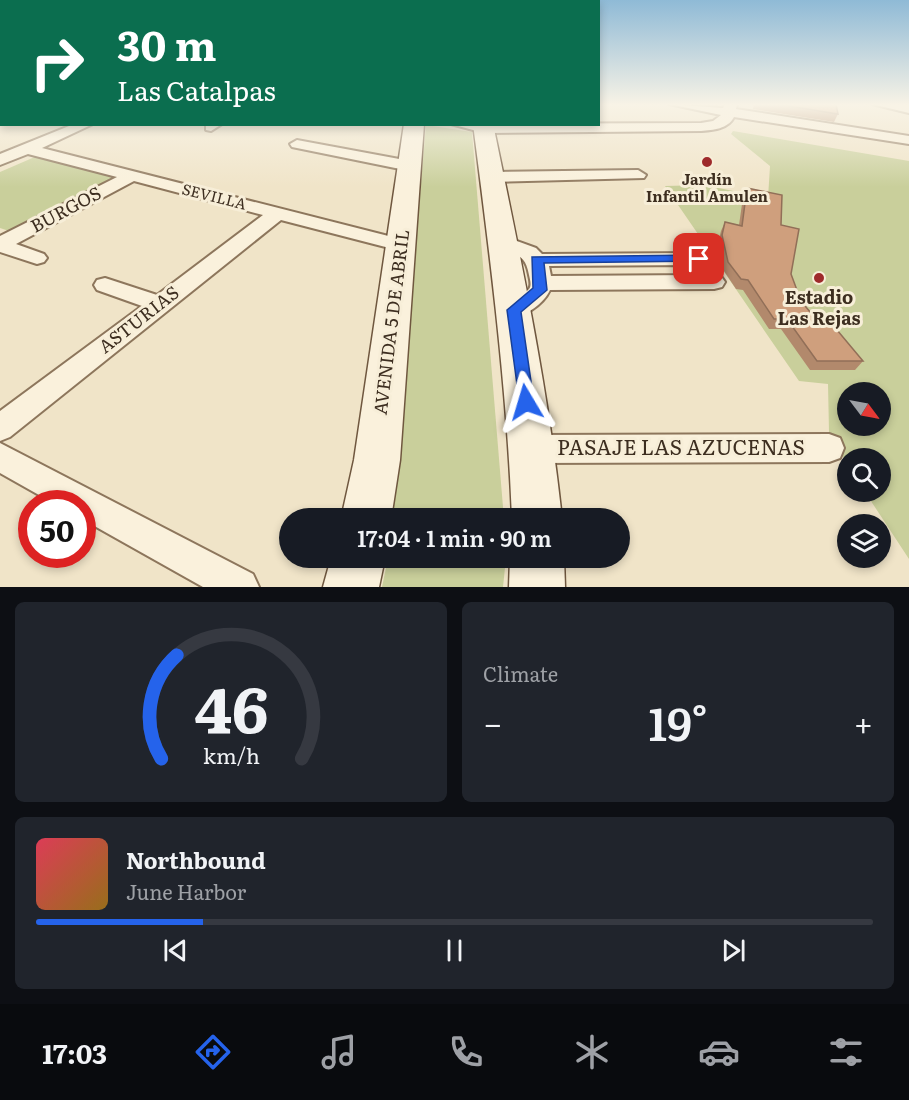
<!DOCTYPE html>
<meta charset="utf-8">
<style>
:root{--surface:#171b24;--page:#20242c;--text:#f1f3f6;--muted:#9ea1a6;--line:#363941;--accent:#2563eb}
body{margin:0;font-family:Literata,serif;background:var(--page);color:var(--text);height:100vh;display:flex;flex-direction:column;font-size:22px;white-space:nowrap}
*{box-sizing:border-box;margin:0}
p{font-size:20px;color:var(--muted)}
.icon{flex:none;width:33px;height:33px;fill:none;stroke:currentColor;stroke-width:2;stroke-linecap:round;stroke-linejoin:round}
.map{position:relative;height:587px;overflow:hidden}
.panel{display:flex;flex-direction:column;gap:15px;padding:15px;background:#0d0f14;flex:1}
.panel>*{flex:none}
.top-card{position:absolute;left:0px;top:0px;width:600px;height:126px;box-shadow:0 3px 9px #0003;background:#0b6e4f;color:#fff;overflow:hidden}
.needle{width:39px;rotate:122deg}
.buttons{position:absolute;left:837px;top:382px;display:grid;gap:12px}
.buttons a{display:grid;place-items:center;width:54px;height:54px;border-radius:50%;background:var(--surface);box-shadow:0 3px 9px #0003;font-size:30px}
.speed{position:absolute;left:18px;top:490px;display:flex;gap:12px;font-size:30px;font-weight:700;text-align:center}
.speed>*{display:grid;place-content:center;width:78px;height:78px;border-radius:50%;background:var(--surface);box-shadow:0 3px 9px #0003;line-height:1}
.speed .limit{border:9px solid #d22;background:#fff;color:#111}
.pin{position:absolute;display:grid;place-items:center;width:51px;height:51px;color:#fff;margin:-26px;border-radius:12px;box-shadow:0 3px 9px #0006}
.me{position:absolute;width:66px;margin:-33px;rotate:353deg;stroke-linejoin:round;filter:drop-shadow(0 0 4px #0008)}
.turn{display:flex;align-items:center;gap:21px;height:126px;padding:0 18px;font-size:27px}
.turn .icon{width:78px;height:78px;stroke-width:2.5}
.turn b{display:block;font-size:42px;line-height:51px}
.big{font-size:45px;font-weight:600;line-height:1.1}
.panel .tile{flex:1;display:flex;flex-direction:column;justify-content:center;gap:9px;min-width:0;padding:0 21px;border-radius:9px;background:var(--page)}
.panel .dial{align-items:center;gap:0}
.dial svg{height:156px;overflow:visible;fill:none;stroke:var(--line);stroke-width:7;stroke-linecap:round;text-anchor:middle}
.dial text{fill:var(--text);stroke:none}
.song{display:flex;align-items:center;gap:18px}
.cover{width:72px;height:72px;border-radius:9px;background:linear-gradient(135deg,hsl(350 70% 55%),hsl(40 70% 35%))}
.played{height:6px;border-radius:3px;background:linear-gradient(90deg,var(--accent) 20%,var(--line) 20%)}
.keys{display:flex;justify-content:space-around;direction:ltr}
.heat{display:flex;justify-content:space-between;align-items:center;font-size:33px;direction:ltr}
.panel .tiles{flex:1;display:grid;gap:15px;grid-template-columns:1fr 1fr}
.tile:last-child{grid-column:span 2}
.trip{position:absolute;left:279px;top:508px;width:351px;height:60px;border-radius:30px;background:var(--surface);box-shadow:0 3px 9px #0003;font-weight:600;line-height:60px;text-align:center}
.menu{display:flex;height:96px;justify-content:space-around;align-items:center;background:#090b0e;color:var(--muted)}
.menu .icon{width:42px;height:42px}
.menu .current{color:var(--accent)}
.menu b{font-size:27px;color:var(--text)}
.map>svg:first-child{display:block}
.green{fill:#c9cf9b;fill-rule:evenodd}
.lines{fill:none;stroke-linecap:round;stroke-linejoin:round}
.minor-casing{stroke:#8d765c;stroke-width:4}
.secondary-casing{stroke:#6f573f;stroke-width:3}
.minor{fill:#faf1dc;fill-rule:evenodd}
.secondary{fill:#faf1dc;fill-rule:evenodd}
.wall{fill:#b2896c}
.building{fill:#cf9f7d;stroke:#916f58;stroke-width:1.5}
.route{fill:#2563eb;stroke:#184099;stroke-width:1.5}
.poi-dot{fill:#9e2a2b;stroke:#f7eed8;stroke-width:2}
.labels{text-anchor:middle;stroke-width:6;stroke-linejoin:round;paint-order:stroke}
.far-poi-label{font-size:15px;font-weight:bold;fill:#3d2e20;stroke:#f7eed8}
.far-street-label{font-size:15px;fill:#3d2e20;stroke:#f7eed8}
.street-label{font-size:18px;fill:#3d2e20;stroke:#f7eed8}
.poi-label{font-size:18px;font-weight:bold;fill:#3d2e20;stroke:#f7eed8}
.near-street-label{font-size:21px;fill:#3d2e20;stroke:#f7eed8}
</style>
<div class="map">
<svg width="909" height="587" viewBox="0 0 909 587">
<rect width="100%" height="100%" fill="#f0e4c8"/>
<!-- green -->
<g class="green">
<polygon points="426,125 472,132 504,519 392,519"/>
<path d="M733 131 909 161V559L865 492H880V459H848L847 464 829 432 828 384 799 381 665 186 704 185 768 198 770 166 731 134ZM848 393H880V426H848Z"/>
<polygon points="37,156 115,177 9,231 0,228 0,172"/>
<polygon points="388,558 506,558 503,587 382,587"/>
</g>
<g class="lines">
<defs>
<g id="minor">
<path d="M669 104 723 108 725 104H737L736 109 909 136V144L734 117C728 129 713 130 701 131L484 133 451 124 701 123 713 121 721 115Z"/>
<polygon points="872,104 909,105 909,113"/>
<polygon points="74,124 93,124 42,148 408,241 411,245 408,249 401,251 281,220 10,437 0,441 0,411 142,306 97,290 94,285 97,280 105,278 157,295 263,215 134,181 16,244 44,254 47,258 44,262 37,264 0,252 0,236 117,177 28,154 0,165 0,154"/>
<polygon points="206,124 222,124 211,131 206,130"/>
<polygon points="297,140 410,161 418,166 410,171 292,147 290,144"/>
<polygon points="638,170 646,175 644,178 492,182 484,177 492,172"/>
<path d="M503 236 536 248 542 254 699 253 706 255 725 282 722 287 714 289 550 290C543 305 522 320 506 316L502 310C509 300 521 298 529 289 532 285 530 280 529 275 524 245 506 260 493 242L496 238ZM693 265 699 275 551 276 549 266Z"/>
<polygon points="829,434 840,438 844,448 840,458 829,462 532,463 521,459 517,449 521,439 532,435"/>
<polygon points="0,443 253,574 259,587 203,587 82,519 82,504 55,504 0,473"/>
</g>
<g id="secondary">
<polygon points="404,124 424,124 400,460 391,519 341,519 354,460"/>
<path d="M473 124H493C520 255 548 386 562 519H512C507 387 490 256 473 124Z"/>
<polygon points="331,558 385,558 379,587 323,587"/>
<polygon points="510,558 564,558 565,587 509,587"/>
</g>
</defs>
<!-- minor casing -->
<use href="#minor" class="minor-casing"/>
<!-- secondary casing -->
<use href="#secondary" class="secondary-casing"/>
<!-- minor -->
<use href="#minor" class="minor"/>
<!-- secondary -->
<use href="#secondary" class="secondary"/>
</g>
<!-- wall -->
<g class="wall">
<polygon points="754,104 836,104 838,114 834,122 753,109"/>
<polygon points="747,188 781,225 791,274 801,301 820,324 863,361 855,370 810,370 781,329 769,329 743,290 736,289 724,271 718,244 721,231 725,222 739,225 743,197"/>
</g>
<!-- building -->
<g class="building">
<polygon points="777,104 836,104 838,114"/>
<polygon points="747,188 782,195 781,225 799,229 791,274 801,301 820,324 832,324 863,361 817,361 787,319 774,319 748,280 741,279 728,262 722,235 725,222 742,226"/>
</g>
<!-- sky -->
<linearGradient id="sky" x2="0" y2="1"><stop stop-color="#8fbad6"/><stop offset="0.56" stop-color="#f8f3e6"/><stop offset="1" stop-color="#f8f3e6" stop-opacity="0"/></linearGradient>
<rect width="909" height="187" fill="url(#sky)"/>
<!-- route -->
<polygon class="route" points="699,255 705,259 703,261 544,263 547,290 521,312 534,402 532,407 520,407 507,310 533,288 532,257"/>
<!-- markers -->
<g class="poi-dot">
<circle cx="707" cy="162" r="6"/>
<circle cx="819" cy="278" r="6"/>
</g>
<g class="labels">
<!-- far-poi labels -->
<g class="far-poi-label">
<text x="707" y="185">Jardín<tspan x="707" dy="17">Infantil Amulen</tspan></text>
</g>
<!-- far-street labels -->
<g class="far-street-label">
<text transform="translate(214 197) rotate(14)" y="5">SEVILLA</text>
</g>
<!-- street labels -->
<g class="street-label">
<text transform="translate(66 210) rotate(-28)" y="6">BURGOS</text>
<text transform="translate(139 320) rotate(-38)" y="6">ASTURIAS</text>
<text transform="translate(392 322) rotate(-83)" y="6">AVENIDA 5 DE ABRIL</text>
</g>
<!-- poi labels -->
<g class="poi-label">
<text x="819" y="304">Estadio<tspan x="819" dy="21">Las Rejas</tspan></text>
</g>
<!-- near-street labels -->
<g class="near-street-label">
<text x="681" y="455">PASAJE LAS AZUCENAS</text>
</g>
</g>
</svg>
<div class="buttons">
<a><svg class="needle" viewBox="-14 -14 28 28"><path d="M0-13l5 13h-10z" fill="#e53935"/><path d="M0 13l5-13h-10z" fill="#9ea1a6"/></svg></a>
<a><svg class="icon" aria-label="search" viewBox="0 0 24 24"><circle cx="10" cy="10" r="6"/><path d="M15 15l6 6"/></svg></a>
<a><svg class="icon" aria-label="layers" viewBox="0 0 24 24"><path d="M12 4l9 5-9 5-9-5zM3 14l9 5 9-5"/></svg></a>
</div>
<div class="speed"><div class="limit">50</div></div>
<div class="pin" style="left:699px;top:259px;background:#d93025"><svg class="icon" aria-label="arrive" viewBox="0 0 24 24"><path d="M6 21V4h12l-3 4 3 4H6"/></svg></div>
<svg class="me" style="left:526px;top:402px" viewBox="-20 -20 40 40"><path d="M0-17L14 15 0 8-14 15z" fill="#2563eb" stroke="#fff" stroke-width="4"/></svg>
<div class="trip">17:04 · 1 min · 90 m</div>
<div class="top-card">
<div class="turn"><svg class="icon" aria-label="right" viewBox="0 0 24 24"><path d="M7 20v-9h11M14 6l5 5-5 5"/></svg><div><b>30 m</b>Las Catalpas</div></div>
</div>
</div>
<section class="panel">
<div class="tiles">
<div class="tile dial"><svg viewBox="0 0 100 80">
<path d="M14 69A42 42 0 1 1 86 69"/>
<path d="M14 69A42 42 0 0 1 22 16" stroke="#2563eb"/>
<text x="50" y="56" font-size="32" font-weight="700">46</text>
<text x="50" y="72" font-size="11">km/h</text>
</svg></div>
<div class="tile"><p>Climate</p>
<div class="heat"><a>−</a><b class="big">19°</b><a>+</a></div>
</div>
<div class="tile">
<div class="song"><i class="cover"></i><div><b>Northbound</b><p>June Harbor</p></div></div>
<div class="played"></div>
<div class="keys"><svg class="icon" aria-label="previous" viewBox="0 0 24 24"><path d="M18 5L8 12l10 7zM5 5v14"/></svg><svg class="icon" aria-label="pause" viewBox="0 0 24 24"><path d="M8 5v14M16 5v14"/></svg><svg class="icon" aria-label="next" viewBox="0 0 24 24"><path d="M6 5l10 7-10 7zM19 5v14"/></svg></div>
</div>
</div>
</section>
<nav class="menu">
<b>17:03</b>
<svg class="icon current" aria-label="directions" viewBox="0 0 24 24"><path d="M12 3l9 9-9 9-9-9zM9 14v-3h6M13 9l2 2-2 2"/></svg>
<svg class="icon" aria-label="music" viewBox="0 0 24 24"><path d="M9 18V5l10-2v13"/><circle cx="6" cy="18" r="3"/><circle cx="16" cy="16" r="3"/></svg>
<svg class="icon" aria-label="phone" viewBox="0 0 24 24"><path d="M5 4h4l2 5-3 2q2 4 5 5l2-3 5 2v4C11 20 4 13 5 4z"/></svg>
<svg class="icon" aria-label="climate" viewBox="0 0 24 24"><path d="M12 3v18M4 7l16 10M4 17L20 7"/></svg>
<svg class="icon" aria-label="car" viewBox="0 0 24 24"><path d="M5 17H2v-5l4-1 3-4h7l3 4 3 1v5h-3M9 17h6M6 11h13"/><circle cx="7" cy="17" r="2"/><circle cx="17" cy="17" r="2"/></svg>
<svg class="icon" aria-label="filters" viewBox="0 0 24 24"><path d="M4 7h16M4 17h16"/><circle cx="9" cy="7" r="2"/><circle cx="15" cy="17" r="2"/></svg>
</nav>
